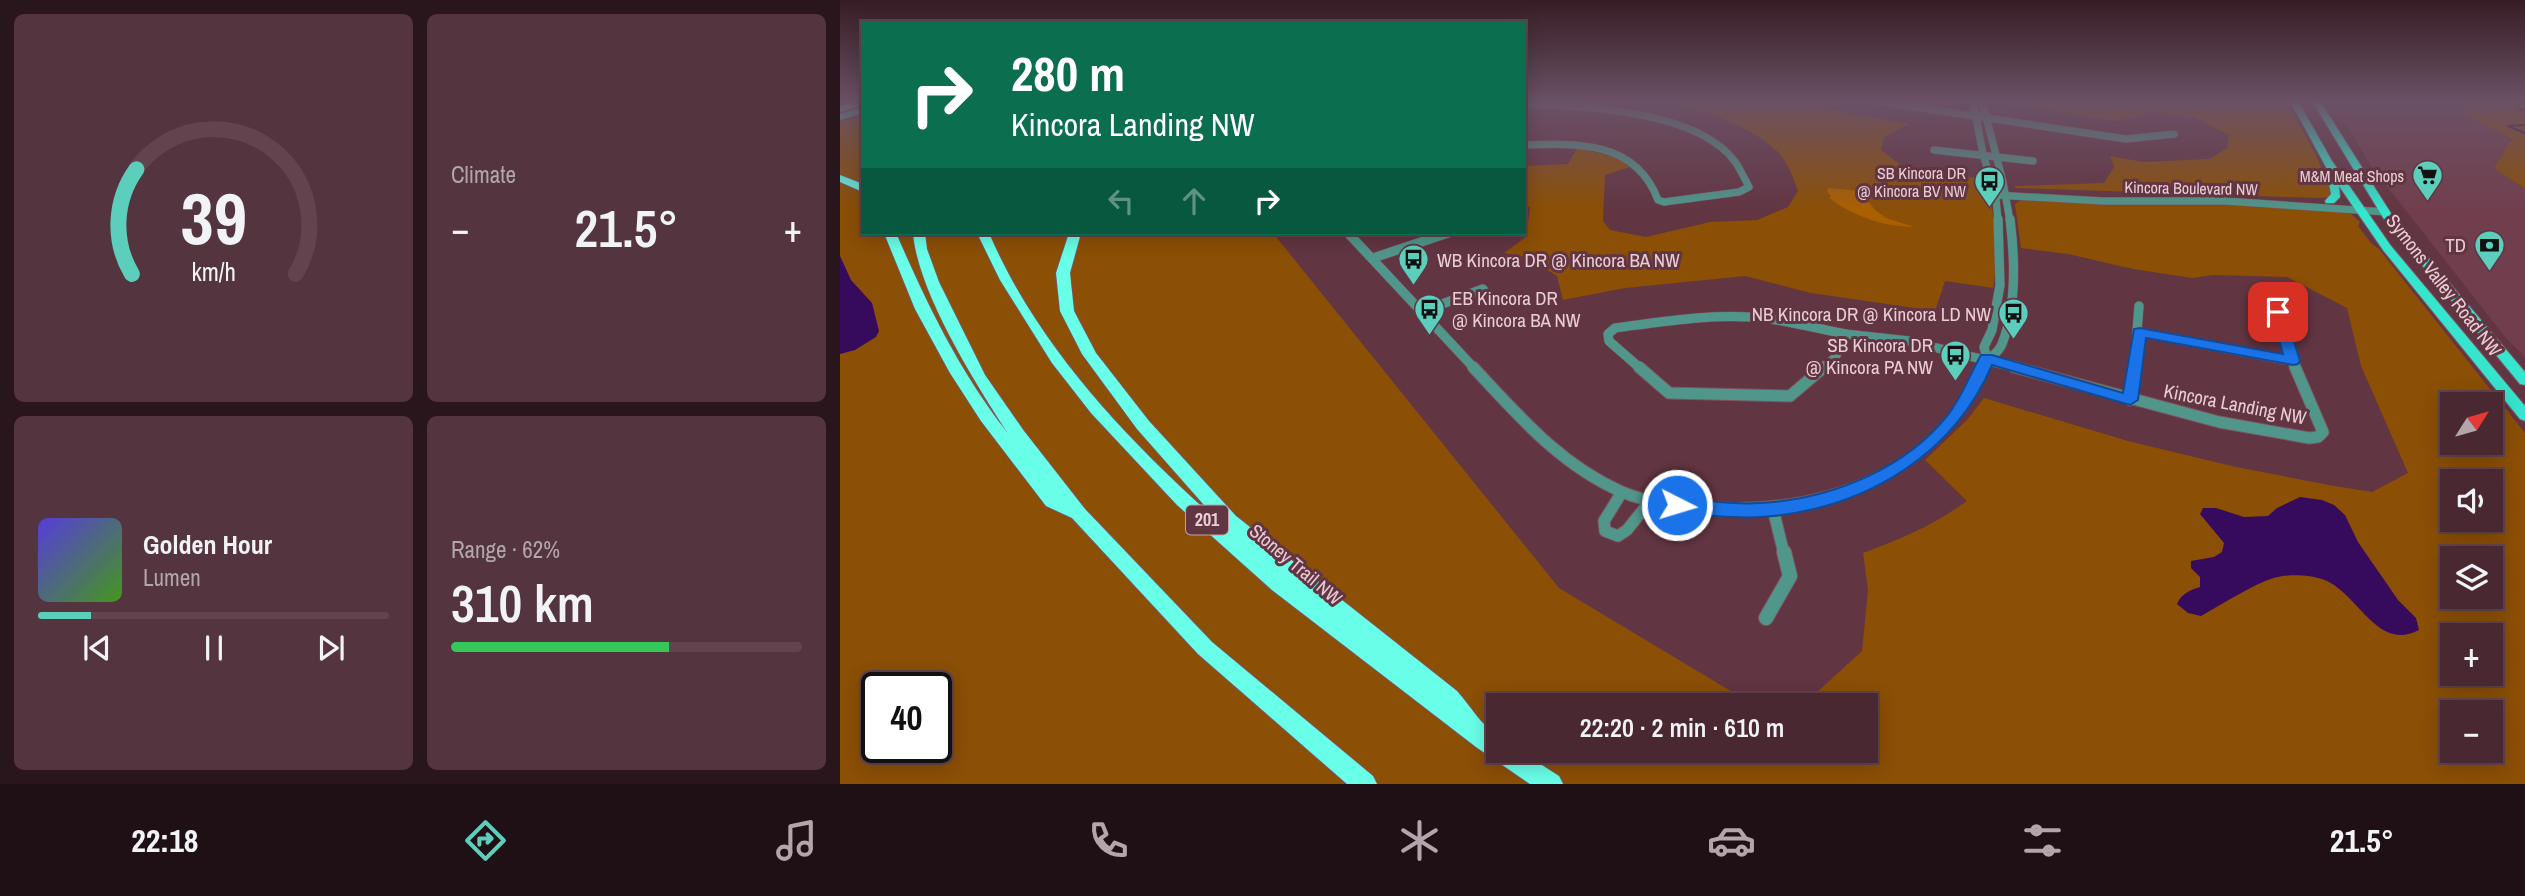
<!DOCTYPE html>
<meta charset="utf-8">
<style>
:root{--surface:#4a2832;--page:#54343e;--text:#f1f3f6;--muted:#b2a6ac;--line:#61444d;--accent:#5bcebc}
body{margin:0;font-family:"Archivo Narrow",sans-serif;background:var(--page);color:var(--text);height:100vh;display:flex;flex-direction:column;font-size:26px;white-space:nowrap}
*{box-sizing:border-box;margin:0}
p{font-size:23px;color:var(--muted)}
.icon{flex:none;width:38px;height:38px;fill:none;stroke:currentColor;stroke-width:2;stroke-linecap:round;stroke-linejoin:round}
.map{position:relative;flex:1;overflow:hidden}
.side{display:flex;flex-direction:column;gap:14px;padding:14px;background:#29161c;width:840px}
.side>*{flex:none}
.hud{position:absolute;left:21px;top:21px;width:665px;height:214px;border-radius:0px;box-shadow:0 4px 18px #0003,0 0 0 2px var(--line);background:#0b6e4f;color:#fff;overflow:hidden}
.needle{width:46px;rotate:53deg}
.buttons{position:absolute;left:1600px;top:392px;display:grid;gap:14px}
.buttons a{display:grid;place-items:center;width:63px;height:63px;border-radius:0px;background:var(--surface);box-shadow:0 4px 18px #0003,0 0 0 2px var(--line);font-size:35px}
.speed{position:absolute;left:21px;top:672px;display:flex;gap:14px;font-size:35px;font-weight:700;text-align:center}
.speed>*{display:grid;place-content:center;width:91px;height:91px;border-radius:50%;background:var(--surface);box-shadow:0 4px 18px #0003,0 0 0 2px var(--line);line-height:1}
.speed .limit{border:4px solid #111;border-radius:10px;background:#fff;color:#111}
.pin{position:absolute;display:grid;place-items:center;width:60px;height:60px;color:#fff;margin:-30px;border-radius:14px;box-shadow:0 4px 10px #0006}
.me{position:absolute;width:77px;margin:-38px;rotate:95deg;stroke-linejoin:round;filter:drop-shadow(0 0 5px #0008)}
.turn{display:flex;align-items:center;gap:24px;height:147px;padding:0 35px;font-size:32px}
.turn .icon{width:91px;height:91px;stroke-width:2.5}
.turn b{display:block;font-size:49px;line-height:60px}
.lanes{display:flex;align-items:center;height:66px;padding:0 35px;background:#0003;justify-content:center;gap:35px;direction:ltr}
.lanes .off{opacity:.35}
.big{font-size:52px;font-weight:600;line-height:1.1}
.side .tile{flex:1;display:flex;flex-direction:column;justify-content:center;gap:10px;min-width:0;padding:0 24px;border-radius:10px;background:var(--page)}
.side .dial{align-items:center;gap:0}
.dial svg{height:182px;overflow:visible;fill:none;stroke:var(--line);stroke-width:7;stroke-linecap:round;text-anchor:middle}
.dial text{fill:var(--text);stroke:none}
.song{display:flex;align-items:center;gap:21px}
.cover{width:84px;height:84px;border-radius:10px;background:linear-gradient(135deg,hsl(250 70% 55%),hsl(100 70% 35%))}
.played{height:7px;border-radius:4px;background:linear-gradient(90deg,var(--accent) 15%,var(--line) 15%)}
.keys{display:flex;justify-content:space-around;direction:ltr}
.heat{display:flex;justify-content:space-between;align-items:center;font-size:38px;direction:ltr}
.charge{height:10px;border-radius:5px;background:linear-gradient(90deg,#34c759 62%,var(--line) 0)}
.side .tiles{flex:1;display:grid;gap:14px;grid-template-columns:repeat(2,1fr)}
.trip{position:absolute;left:646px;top:693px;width:392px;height:70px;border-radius:0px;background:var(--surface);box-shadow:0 4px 18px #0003,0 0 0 2px var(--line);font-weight:600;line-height:70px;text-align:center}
.dock{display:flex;height:112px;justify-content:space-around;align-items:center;background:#1e1014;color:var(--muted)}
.dock .icon{width:49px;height:49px}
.dock .current{color:var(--accent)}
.dock b{font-size:32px;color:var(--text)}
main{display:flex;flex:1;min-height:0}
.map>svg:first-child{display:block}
.built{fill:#713e4d}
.green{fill:#8b4f06;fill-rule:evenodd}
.forest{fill:#ab6000}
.water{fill:#360b5d}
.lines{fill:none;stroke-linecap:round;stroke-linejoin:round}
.stream{stroke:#360b5d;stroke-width:2}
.minor-far3-casing{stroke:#7d545f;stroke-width:8}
.minor-far2-casing{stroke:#7d545f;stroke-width:10}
.minor-far1-casing{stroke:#7d545f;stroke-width:13}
.minor-casing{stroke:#7d545f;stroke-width:16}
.major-casing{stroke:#7d545f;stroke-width:2}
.highway-casing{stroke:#7d545f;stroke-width:2}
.minor-far3{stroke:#50968a;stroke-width:7}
.minor-far2{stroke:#50968a;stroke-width:9}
.minor-far1{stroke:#50968a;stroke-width:11}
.minor{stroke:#50968a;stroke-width:14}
.major{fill:#35e5ce;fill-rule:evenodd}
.highway{fill:#69fee7;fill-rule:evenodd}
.route{fill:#1a73e8;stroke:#114b97;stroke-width:2}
.labels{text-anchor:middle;stroke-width:6;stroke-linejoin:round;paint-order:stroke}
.far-poi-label{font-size:16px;fill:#eaced5;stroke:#623542;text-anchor:end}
.far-street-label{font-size:16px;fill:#eaced5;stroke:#623542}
.shield{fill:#623542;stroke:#c1a0a9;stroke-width:2}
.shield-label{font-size:18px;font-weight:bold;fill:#eaced5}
.poi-label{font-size:19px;fill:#eaced5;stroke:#623542;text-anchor:end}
.street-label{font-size:19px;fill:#eaced5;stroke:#623542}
</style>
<main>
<section class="side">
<div class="tiles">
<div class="tile dial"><svg viewBox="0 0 100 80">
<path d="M14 69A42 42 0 1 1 86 69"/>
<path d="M14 69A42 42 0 0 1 16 23" stroke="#5bcebc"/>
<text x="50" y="56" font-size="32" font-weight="700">39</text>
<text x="50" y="72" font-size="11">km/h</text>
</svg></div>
<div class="tile"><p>Climate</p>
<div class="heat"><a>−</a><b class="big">21.5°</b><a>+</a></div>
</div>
<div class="tile">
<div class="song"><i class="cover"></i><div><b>Golden Hour</b><p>Lumen</p></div></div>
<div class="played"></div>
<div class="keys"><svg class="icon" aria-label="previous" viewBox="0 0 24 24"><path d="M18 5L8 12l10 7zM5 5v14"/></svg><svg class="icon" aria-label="pause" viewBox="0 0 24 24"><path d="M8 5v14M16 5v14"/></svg><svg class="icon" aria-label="next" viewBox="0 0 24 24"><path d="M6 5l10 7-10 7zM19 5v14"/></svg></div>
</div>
<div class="tile"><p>Range · 62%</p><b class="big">310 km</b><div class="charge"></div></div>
</div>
</section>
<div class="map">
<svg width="1685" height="784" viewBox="0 0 1685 784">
<rect width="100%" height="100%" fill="#623542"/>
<!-- built -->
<polygon class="built" points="1493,101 1617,101 1672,139 1654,168 1685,189 1685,357 1666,338 1531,166"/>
<!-- green -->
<g class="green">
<path d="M821 101H965L1004 112 1069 124 1044 137 1041 150 1066 169 1146 179C1155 216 1160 251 1153 288L1105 281 1095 311 971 293 905 276 785 288 723 300 717 276 688 258 664 253 686 237 690 207 684 205V166L728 164 737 148 772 156 793 166 765 175 763 221 770 230 806 237 870 222 917 220 948 207 958 191C953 178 948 162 938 152 909 124 859 109 821 101Z"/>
<polygon points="1148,101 1446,101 1475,153 1492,192 1489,197 1479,198 1176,188 1174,186 1264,183 1274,167 1270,156 1303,162 1369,159 1387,148 1389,135 1355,118 1314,112 1277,121"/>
<polygon points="1617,101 1685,101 1685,189 1654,168 1672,139 1636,121"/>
<path d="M23 115V233H433L719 588 914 705H658V751H1026V705H930L975 694 1022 651 1028 590 1023 553C1061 539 1094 525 1127 501L1085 460 1127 420 1144 398 1288 441 1396 467 1489 485 1532 492 1568 473 1521 366 1507 308 1447 277 1373 275 1352 278 1293 269 1228 254 1181 248 1175 204 1181 200 1412 204 1508 211 1520 222 1518 226 1531 243 1539 249 1685 433V784H0V122ZM1612 404H1650V443H1612ZM1612 481H1650V520H1612ZM1612 558H1650V597H1612ZM1612 635H1650V674H1612ZM37 688H96V747H37ZM1612 712H1650V751H1612Z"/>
</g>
<!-- forest -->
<path class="forest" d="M988 188 1020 191 1035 210 1046 218 1074 227C1041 226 1016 217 989 198L991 196 987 191Z"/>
<!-- water -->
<g class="water">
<polygon points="0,256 11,280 32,303 39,331 36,337 15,350 0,354"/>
<path d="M1460 497 1482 500 1494 505 1505 515 1518 542 1558 600 1576 618 1579 630C1536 653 1518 591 1482 579 1470 575 1451 574 1438 577 1420 580 1379 606 1361 616L1348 613 1337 604C1341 594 1350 590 1360 587V577L1351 568V561L1374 557 1382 552 1384 543 1360 514 1363 508H1376L1404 517 1428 516 1437 508Z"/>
</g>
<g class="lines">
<!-- stream -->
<g class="stream">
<polyline points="1682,101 1676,105 1685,112"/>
<polyline points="1685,125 1668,126 1685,133"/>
</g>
<defs>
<g id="minor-far3">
<polyline points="1035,101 1286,139 1334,134"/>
<polyline points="1133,101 1143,154 1156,198 1158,221"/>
<polyline points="1142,101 1163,182 1170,221"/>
<path d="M684 104C743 106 859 110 896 163 901 171 905 179 909 187L899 192 824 202 818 200C796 141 738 143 684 145"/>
<polyline points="1094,150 1193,161"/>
<polyline points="1155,195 1263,201 1385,201 1546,212"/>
</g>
<g id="minor-far2">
<polyline points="508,233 635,369"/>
<polyline points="533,258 608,233"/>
<polyline points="583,311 643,289"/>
<polyline points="1438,312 1453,361"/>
<polyline points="1299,332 1453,361 1456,369"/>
<polyline points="1005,334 1069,341 1181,369"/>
<polyline points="1147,359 1144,347 1152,330 1160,285 1158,219"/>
<path d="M801 369 769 341 768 334 775 328C826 321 879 312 931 319 956 323 980 329 1005 334"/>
<polyline points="982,369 995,358 1005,334"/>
<path d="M1141 369C1146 358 1158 355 1162 344 1177 306 1175 259 1170 219"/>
<polyline points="1294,369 1299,306"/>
</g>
<g id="minor-far1">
<path d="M633 367C678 415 720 465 782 492 811 504 844 506 875 508 984 513 1099 475 1142 367"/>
<polyline points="799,367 829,393 950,396 984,367"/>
<polyline points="1174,367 1379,422 1469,438 1478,437 1483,432 1455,367"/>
<polyline points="1290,400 1294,367"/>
<polyline points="782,492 764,521 765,531 778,536 787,530 811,500"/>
<polyline points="933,509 944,554"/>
</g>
<polyline id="minor" points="926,618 950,576 944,552"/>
<g id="major">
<polygon points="1450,101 1458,101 1492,161 1551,246 1685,406 1685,421 1680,419 1543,250 1499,186 1500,197 1494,203 1486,203 1485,201 1491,194 1486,167"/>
<polygon points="1472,101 1480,101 1552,215 1685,372 1685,385 1680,384 1544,219"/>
<polygon points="23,107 23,113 0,120 0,114"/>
</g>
<g id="highway">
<polygon points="13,102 18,105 16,107 0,112 0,106"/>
<polygon points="0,175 23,184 23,192 0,182"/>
<path d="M44 233H56C87 304 119 371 167 432 134 381 78 292 73 233H85L87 249 99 282 145 375 184 431 245 509 372 642 533 776 537 784H507L358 654 232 518 206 506 141 421 110 373 75 309Z"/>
<path d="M137 233H149C197 346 288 441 379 522L297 429 242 354 220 311 216 273 229 233H241L230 273 234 311 256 353 309 421 396 516 617 691C631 707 641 725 658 736V751H680L719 776 723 784H690L636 747 432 590 337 505 251 413 212 363 160 280Z"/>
</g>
</defs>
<!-- minor-far3 casing -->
<use href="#minor-far3" class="minor-far3-casing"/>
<!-- minor-far2 casing -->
<use href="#minor-far2" class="minor-far2-casing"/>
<!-- minor-far1 casing -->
<use href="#minor-far1" class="minor-far1-casing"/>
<!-- minor casing -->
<use href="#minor" class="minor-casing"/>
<!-- major casing -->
<use href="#major" class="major-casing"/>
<!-- highway casing -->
<use href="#highway" class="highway-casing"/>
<!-- minor-far3 -->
<use href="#minor-far3" class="minor-far3"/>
<!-- minor-far2 -->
<use href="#minor-far2" class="minor-far2"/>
<!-- minor-far1 -->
<use href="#minor-far1" class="minor-far1"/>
<!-- minor -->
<use href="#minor" class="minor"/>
<!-- major -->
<use href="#major" class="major"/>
<!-- highway -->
<use href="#highway" class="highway"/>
</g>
<!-- sky -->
<linearGradient id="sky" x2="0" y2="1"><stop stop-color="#361d24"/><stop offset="0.48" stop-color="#6b5165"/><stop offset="1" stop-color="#6b5165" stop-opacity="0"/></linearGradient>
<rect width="1685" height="211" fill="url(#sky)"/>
<!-- route -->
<path class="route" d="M1438 308 1445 312 1460 361 1458 364 1453 365 1306 338 1298 400 1290 405 1152 365C1114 454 1028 506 933 516 901 520 868 515 837 512L830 510 828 505 830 500 837 498C868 501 901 506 933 502 997 496 1066 467 1107 416 1122 397 1129 376 1141 355H1152L1283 393 1294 329 1300 328 1443 354 1431 312Z"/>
<!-- icons -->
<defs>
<symbol id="supermarket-pin" viewBox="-11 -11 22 30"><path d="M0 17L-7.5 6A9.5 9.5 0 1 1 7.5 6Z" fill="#5bcebc" stroke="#623542"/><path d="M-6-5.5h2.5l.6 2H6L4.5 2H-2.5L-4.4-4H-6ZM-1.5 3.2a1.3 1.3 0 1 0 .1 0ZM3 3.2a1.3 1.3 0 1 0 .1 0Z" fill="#111"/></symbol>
<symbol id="bus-pin" viewBox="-11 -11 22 30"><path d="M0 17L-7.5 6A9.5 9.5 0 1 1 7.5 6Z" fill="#5bcebc" stroke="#623542"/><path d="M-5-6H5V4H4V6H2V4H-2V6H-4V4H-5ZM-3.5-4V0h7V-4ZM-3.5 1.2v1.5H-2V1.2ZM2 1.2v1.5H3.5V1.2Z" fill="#111"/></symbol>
<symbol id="bank-pin" viewBox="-11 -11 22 30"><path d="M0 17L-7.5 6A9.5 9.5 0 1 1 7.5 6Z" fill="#5bcebc" stroke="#623542"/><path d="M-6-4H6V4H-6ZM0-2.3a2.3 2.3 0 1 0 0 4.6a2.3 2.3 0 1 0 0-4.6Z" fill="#111"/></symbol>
</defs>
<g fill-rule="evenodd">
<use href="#supermarket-pin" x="1570" y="158" width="35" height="47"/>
<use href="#bus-pin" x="1132" y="164" width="35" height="47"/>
<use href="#bank-pin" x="1632" y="228" width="35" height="47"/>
<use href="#bus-pin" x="556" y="242" width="35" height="47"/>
<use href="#bus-pin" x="572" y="292" width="35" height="47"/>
<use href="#bus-pin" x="1156" y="296" width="35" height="47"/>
<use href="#bus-pin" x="1098" y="338" width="35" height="47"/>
</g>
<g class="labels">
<!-- far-poi labels -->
<g class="far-poi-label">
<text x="1126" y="179">SB Kincora DR<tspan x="1126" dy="18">@ Kincora BV NW</tspan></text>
<text x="1564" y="182">M&amp;M Meat Shops</text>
</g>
<!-- far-street labels -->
<g class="far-street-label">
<text transform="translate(1351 188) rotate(1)" y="6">Kincora Boulevard NW</text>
</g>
<!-- shield labels -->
<rect class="shield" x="346" y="505.5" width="42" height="29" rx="5"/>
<g class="shield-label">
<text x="367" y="526">201</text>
</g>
<!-- poi labels -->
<g class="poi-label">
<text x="1626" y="252">TD</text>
<text x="597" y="267" text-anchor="start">WB Kincora DR @ Kincora BA NW</text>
<text x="612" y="305" text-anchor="start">EB Kincora DR<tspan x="612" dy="22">@ Kincora BA NW</tspan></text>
<text x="1151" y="321">NB Kincora DR @ Kincora LD NW</text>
<text x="1093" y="352">SB Kincora DR<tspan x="1093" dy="22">@ Kincora PA NW</tspan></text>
</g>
<!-- street labels -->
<g class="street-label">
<text transform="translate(1604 285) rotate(52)" y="7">Symons Valley Road NW</text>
<text transform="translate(1395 404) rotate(11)" y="7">Kincora Landing NW</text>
<text transform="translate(456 564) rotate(40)" y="7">Stoney Trail NW</text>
</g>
</g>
</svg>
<div class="buttons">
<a><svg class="needle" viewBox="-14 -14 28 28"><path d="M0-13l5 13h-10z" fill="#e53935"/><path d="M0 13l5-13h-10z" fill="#b2a6ac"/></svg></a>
<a><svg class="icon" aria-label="sound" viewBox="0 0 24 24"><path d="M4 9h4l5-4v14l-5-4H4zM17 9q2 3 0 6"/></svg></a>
<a><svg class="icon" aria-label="layers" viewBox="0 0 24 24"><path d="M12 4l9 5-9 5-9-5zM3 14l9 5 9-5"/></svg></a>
<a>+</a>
<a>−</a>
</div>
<div class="speed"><div class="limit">40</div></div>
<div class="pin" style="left:1438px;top:312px;background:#d93025"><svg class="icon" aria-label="arrive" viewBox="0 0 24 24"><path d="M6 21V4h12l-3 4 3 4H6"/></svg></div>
<svg class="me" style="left:837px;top:505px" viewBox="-20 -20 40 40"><circle r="17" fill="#1a73e8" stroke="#fff" stroke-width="3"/><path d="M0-11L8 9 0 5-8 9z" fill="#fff"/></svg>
<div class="trip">22:20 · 2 min · 610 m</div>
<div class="hud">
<div class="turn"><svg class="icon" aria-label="right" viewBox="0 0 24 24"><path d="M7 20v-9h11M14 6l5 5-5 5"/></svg><div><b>280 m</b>Kincora Landing NW</div></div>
<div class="lanes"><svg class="icon off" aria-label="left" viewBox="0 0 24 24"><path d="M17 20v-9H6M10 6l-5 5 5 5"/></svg><svg class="icon off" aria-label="ahead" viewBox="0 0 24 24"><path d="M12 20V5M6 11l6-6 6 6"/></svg><svg class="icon" aria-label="right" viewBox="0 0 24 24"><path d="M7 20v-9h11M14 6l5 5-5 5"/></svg></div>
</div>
</div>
</main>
<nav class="dock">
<b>22:18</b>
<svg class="icon current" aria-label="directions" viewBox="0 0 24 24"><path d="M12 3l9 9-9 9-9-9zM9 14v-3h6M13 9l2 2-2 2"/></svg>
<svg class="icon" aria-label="music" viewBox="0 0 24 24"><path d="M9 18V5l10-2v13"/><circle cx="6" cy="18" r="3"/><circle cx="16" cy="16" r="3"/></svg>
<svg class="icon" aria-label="phone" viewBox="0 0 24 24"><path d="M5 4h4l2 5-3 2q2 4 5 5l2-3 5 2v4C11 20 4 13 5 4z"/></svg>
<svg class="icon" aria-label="climate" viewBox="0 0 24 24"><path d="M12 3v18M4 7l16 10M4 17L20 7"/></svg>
<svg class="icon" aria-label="car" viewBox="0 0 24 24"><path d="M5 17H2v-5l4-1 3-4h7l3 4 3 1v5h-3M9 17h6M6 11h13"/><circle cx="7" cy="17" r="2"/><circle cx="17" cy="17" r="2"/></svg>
<svg class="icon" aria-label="filters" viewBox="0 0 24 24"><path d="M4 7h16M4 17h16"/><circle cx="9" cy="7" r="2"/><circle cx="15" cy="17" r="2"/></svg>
<b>21.5°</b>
</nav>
